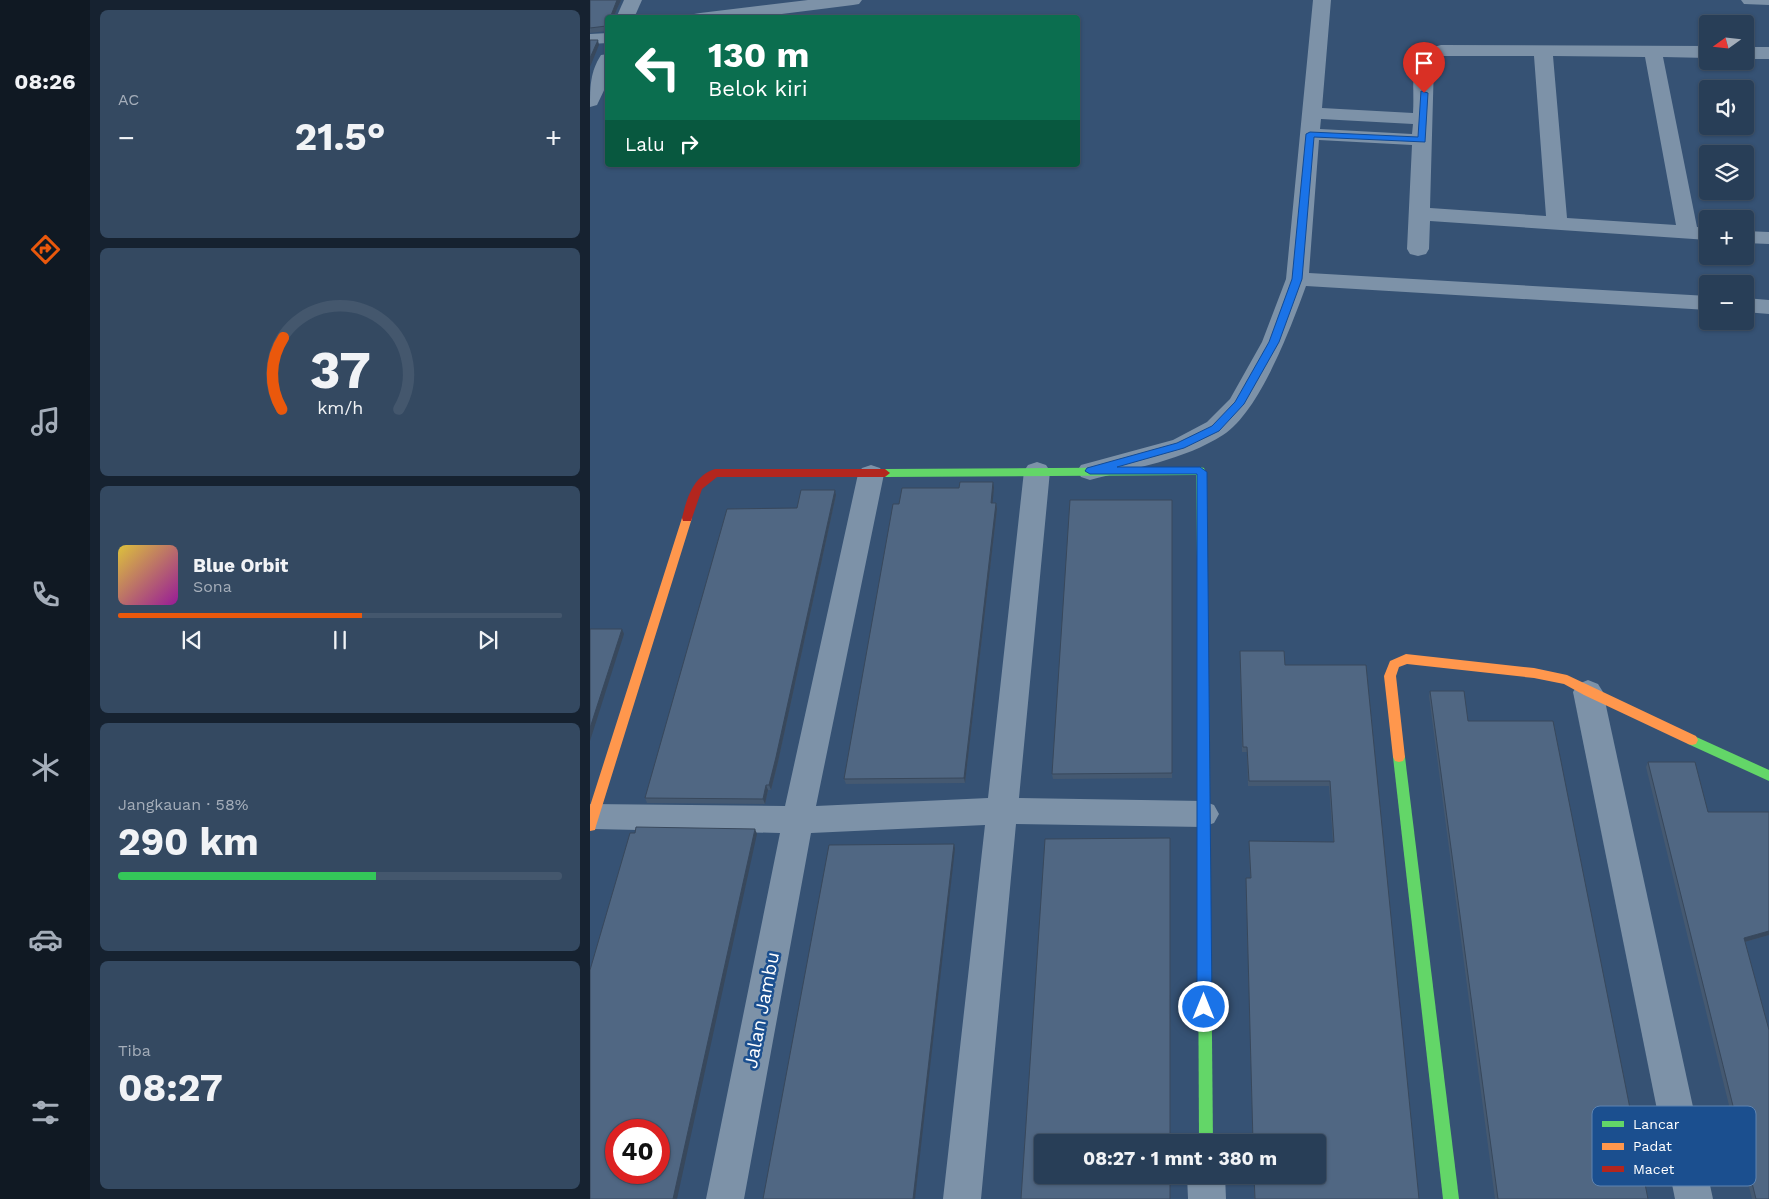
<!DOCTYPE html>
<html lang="id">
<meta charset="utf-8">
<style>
:root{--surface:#283e57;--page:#344961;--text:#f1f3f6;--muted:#a5aeba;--line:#44576d;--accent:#ea580c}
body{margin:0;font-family:"Work Sans",sans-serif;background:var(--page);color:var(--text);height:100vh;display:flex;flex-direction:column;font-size:19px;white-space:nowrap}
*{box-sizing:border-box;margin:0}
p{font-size:16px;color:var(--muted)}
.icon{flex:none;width:28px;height:28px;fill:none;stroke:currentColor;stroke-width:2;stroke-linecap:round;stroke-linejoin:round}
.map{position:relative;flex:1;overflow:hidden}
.panel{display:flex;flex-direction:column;gap:10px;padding:10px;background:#162230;width:500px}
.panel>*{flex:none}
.hud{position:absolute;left:15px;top:15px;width:475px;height:152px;border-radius:5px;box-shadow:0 1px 4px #0004,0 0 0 1px var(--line);background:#0b6e4f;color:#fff;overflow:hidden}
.needle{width:32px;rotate:255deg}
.tools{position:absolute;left:1109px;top:15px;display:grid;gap:10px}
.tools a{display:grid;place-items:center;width:55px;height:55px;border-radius:5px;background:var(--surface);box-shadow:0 1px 4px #0004,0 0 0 1px var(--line);font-size:25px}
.speed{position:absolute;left:15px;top:1119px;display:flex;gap:10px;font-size:25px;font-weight:700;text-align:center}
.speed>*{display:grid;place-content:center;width:65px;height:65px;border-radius:50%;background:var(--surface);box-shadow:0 1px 4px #0004,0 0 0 1px var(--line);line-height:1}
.speed .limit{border:8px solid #d22;background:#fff;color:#111}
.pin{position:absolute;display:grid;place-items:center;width:42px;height:42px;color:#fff;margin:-51px -21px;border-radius:50% 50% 50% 0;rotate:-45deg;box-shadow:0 0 5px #0007}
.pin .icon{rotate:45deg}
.me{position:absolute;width:55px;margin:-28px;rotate:0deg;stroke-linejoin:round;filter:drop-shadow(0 0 4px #0008)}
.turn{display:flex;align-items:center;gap:18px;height:105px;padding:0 20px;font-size:22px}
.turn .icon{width:65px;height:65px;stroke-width:2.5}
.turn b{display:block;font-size:35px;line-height:42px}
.then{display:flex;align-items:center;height:48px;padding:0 20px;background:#0003;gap:10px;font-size:19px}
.big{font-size:38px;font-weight:700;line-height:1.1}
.panel .tile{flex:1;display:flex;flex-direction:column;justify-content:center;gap:8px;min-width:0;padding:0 18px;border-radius:8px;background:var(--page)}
.panel .dial{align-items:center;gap:0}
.dial svg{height:130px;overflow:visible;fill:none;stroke:var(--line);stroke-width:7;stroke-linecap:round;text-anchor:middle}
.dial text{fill:var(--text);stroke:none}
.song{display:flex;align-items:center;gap:15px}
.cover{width:60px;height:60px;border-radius:8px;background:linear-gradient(135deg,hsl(50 70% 55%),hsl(300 70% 35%))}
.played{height:5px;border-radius:2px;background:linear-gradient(90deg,var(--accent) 55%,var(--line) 55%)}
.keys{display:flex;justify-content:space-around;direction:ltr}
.heat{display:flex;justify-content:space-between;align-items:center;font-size:28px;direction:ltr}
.charge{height:8px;border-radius:4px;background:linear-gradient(90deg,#34c759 58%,var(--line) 0)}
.trip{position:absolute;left:444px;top:1134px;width:292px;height:50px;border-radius:5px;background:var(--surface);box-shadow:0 1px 4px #0004,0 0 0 1px var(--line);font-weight:700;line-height:50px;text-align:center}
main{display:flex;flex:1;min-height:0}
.dock{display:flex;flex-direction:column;width:90px;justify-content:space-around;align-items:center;background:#101923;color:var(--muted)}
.dock .icon{width:35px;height:35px}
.dock .selected{color:var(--accent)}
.dock b{font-size:22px;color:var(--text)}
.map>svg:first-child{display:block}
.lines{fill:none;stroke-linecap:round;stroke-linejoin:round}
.street{fill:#7d92a8;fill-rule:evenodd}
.fast{fill:#63d668;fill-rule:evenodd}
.slow{fill:#ff974d;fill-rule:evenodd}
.jam{fill:#b3261e;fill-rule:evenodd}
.wall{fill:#455971}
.shaded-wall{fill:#38485c}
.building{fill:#506783;stroke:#38485c;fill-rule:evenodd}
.route{fill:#1a73e8;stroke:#114b97}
.labels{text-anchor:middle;stroke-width:5;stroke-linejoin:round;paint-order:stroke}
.near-street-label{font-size:19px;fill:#fff;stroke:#1b4f8f}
.key{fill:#1b4f8f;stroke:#5f84b1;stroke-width:1}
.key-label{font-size:14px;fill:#fff}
</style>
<main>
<nav class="dock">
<b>08:26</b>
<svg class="icon selected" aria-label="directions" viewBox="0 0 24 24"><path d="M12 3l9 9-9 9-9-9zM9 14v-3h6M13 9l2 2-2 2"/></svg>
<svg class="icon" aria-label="music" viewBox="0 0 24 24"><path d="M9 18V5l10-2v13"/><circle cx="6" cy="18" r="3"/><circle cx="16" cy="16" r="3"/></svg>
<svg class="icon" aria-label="phone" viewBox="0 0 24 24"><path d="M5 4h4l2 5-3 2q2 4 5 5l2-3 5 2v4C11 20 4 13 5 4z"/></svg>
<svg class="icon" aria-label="climate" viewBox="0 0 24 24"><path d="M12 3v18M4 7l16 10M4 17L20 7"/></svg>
<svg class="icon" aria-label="car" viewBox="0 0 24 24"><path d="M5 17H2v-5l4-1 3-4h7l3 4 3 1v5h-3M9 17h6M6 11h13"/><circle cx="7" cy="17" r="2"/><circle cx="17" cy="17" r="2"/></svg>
<svg class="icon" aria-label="filters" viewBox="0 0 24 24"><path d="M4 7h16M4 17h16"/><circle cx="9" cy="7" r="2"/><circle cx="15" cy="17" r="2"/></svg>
</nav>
<section class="panel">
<div class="tile"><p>AC</p>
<div class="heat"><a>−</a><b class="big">21.5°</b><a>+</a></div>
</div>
<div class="tile dial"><svg viewBox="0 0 100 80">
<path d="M14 69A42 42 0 1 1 86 69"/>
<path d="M14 69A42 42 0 0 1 15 25" stroke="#ea580c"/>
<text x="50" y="56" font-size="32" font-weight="700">37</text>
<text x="50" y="72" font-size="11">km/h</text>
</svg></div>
<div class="tile">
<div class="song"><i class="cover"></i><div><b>Blue Orbit</b><p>Sona</p></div></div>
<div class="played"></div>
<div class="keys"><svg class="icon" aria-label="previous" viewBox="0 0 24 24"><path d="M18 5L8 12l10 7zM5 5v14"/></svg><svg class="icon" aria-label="pause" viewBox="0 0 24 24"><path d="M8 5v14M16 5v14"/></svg><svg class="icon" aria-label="next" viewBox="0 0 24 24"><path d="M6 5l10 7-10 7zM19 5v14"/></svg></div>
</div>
<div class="tile"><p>Jangkauan · 58%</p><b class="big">290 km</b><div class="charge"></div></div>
<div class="tile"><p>Tiba</p><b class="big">08:27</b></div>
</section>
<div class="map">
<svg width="1179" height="1199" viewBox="0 0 1179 1199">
<rect width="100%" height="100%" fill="#365274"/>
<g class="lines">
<!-- street -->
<g class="street">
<polygon points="34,0 52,0 44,18 26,18"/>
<polygon points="218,0 272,0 269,4 263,5 159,18 101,18 104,14 110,13"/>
<path d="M723 0H741L732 108 823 113C825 84 816 53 851 45L1118 46V58L1073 57 1107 227 1118 228V240L840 221 839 249 836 254 828 256 820 254 817 249 822 145 729 140 719 273 1118 296V310L716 286C701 327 670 411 633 435 594 460 544 468 500 480L491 477 487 471 491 465 583 440 617 422 640 399 672 342 696 279ZM852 56H944L956 216 840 208 844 62ZM963 56 1055 57 1086 225 977 218ZM731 119 823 124 822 134 730 129Z"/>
<polygon points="1151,0 1179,0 1179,5 1154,4"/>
<polygon points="18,33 18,43 0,44 0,34"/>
<rect x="1155" y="47" width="24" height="12"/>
<path d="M18 54V82L7 105 0 107C0 87 0 72 11 55Z"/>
<polygon points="1155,231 1179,232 1179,244 1155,243"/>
<polygon points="1155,298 1179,300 1179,314 1155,312"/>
<polygon points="447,462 456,465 460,471 429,798 613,801 624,805 629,814 624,823 613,827 426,824 391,1199 353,1199 395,825 221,833 154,1199 116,1199 190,833 3,829 0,828 0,804 195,806 268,474 272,468 281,465 290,468 294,474 226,806 398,798 434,471 438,465"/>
<polygon points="998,680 1008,684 1013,692 1123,1199 1085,1199 983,692 988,684"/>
<polygon points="597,1175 635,1175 636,1199 598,1199"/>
</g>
<!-- fast -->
<g class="fast">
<polygon points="610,467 614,468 617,476 617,558 612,562 607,558 606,475 295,477 290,473 295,469"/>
<polygon points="613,722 617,724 619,727 623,1142 609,1142 607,727 609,724"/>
<polygon points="1102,735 1179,770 1179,781 1098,744 1096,740 1098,736"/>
<polygon points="809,752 813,753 815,757 869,1199 853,1199 803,757 805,753"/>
</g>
<!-- slow -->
<g class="slow">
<polygon points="97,514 102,518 6,826 5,830 0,831 0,806 92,518"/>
<polygon points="816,654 944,668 977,675 1106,736 1108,740 1106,744 1102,745 1098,744 994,695 974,684 944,678 817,664 809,667 806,676 815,757 813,761 809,762 805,761 803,757 794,676 800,661"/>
</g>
<!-- jam -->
<g class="jam">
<path d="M125 469H295L300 473 295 477H127L112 489 101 521H93L92 518C97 498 103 476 125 469Z"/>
<polygon points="612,554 617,558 619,727 617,730 613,732 609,730 607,727 607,558"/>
</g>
</g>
<!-- wall -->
<g class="wall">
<polygon points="0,0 31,0 23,18 18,18 17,31 0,33"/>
<polygon points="404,488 402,503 406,503 407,509 375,783 256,784 254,779 309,504"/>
<polygon points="246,495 188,762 181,790 178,790 175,804 57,803 55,798 207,508"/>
<polygon points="582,500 582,778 463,779 462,774"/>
<polygon points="650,651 695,665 776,665 829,1199 664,1199 664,1175 728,1175 728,1142 663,1142 656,883 656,878 660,878 659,841 743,842 739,786 658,786 657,752 652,752"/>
<polygon points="840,691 878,721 1058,1199 905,1199 839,696"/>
<polygon points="1058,762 1118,812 1179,812 1179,935 1155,942 1179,1199 1162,1199 1056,767"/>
</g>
<!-- shaded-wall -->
<g class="shaded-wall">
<polygon points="27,0 31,0 23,18 20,18"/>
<polygon points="8,40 9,45 0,67 0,58"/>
<polygon points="403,482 404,488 402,509 401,503"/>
<polygon points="245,490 246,495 188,762 181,790 179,785"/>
<polygon points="406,503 407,509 375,783 374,778"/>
<polygon points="32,629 34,634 0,741 0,728"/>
<polygon points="176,785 178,790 175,804 173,799"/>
<polygon points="165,829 167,834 87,1199 83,1199"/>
<polygon points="364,844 365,849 325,1199 323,1199"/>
<polygon points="1179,931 1179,935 1151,943 1154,938"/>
</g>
<!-- building -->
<g class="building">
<polygon points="0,0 27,0 20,18 18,18 18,23 16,26 0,28"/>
<polygon points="0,40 8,40 0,58"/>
<polygon points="370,482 403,482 401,503 406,503 374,778 254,779 303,504 309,504 312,488 369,488"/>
<polygon points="211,490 245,490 186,757 179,785 176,785 173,799 55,798 137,509 207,508"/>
<polygon points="480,500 582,500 582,773 462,774"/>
<polygon points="0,629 32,629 0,728"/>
<polygon points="650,651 694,651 695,665 776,665 829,1199 665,1199 664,1175 728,1175 728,1142 663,1142 656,878 661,878 659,841 744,842 740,781 659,781 657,747 653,747"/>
<polygon points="840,691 874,691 878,721 963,721 1058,1199 908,1199"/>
<polygon points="1058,762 1105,762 1118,812 1179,812 1179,931 1154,938 1179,1030 1179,1199 1166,1199"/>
<path d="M46 827 165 829 83 1199H0V970L40 833H45ZM26 1130H69V1172H26Z"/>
<polygon points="580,838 580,1142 452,1142 452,1175 580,1175 580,1199 431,1199 455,839"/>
<polygon points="364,844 323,1199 173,1199 239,845"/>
</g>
<!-- route -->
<polygon class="route" points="831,91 838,93 835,142 724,137 712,279 689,342 654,404 629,431 594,448 527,467 610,467 617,472 622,1007 620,1012 614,1014 609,1012 607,1007 607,474 500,474 495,471 497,468 587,443 622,426 645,402 679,342 702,279 716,134 720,132 828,137"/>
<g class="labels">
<!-- near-street labels -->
<g class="near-street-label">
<text transform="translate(171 1010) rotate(-79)" y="7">Jalan Jambu</text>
</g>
</g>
<!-- legend -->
<rect x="1002" y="1106" width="164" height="80" rx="8" class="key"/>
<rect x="1012" y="1121" width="22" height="6" fill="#63d668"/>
<rect x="1012" y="1143" width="22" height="7" fill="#ff974d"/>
<rect x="1012" y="1166" width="22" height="6" fill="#b3261e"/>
<g class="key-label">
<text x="1043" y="1129">Lancar</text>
<text x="1043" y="1151">Padat</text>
<text x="1043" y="1174">Macet</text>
</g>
</svg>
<div class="tools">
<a><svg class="needle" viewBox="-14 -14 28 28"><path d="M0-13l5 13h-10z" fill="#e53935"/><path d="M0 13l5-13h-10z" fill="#a5aeba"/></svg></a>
<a><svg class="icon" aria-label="sound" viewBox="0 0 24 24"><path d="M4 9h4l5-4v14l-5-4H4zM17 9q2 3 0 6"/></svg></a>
<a><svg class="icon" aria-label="layers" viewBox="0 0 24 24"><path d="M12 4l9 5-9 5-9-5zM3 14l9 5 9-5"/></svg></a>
<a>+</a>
<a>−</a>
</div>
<div class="speed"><div class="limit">40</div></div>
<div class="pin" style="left:834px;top:93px;background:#d93025"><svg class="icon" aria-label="arrive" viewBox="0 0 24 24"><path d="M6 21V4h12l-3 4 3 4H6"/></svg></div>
<svg class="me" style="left:614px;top:1007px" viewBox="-20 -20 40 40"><circle r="17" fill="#1a73e8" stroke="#fff" stroke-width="3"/><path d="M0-11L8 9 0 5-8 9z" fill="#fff"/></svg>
<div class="trip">08:27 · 1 mnt · 380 m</div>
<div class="hud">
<div class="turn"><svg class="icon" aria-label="left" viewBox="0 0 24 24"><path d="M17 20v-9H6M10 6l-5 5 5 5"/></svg><div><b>130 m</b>Belok kiri</div></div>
<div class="then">Lalu<svg class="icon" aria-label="right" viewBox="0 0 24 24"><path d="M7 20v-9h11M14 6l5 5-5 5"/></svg></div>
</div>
</div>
</main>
